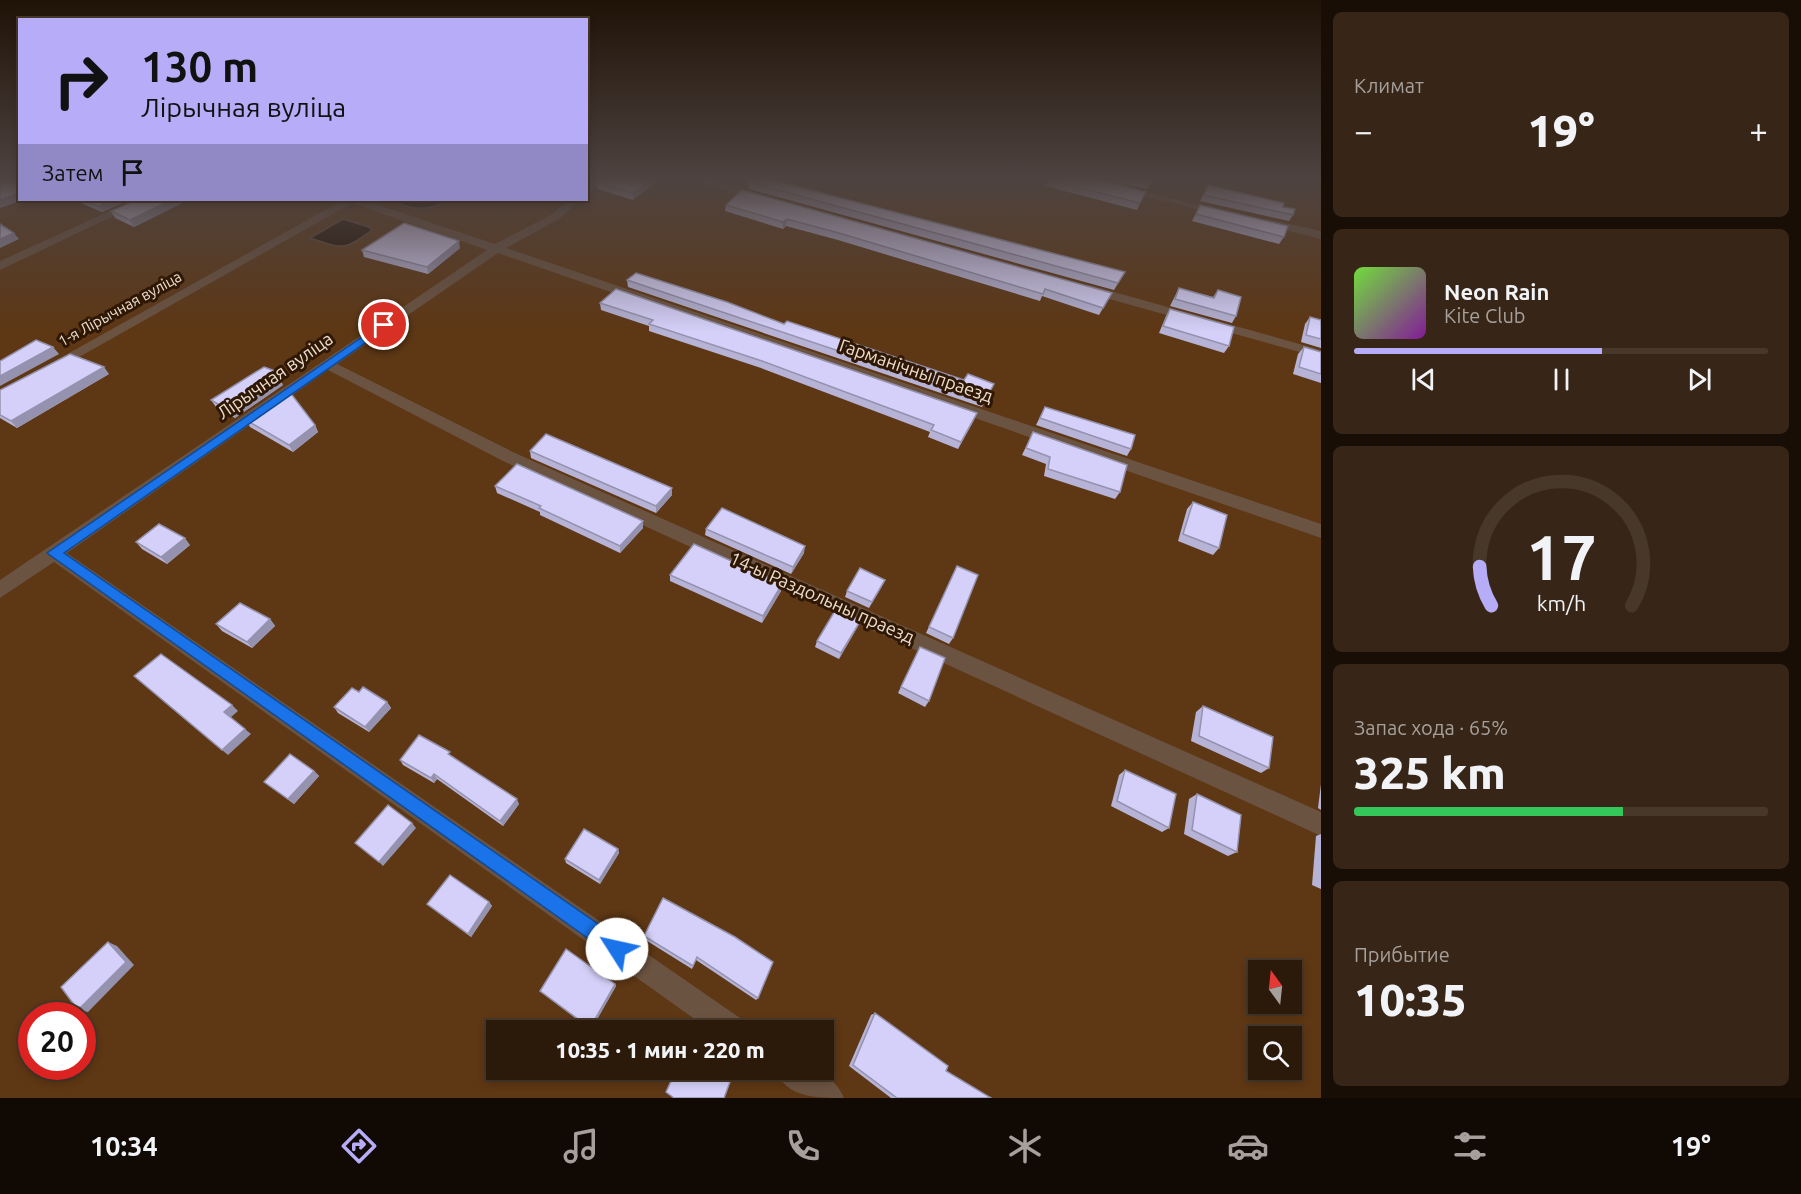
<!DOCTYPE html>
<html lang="ru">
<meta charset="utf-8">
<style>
:root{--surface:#2b1909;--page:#372617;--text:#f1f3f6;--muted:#a6a09c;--line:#47382a;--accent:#b6acf8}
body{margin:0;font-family:Ubuntu,sans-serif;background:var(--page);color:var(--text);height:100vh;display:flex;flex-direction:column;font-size:22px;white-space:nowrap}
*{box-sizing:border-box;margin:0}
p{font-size:20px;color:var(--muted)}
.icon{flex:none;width:33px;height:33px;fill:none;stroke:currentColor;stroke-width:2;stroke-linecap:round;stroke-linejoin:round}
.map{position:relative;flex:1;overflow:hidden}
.panel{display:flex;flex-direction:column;gap:12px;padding:12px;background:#180e05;width:480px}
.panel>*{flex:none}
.guide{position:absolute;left:18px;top:18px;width:570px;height:183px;border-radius:0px;box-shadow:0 3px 9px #0003,0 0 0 2px var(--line);background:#b6acf8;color:#111;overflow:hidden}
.needle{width:39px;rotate:345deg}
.buttons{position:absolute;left:1248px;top:960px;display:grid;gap:12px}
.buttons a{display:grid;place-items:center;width:54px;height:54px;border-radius:0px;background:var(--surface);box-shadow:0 3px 9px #0003,0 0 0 2px var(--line);font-size:30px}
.speed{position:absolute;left:18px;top:1002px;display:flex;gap:12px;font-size:30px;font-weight:700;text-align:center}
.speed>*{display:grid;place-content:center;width:78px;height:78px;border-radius:50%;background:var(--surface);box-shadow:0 3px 9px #0003,0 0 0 2px var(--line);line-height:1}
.speed .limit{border:9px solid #d22;background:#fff;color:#111}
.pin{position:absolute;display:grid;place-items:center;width:51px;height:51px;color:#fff;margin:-26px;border:3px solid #fff;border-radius:50%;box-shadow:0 2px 6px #0007}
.me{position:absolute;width:66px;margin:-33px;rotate:305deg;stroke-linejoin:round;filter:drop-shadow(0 0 4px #0008)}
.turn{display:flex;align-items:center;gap:21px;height:126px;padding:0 24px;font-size:27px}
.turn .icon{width:78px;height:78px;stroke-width:2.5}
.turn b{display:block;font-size:42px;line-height:51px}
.then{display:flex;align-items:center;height:57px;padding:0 24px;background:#0003;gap:12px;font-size:22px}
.big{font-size:45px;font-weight:800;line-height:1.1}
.panel .widget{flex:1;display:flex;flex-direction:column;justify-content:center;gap:9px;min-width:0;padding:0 21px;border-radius:9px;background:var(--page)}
.panel .dial{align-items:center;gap:0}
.dial svg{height:156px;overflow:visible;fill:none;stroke:var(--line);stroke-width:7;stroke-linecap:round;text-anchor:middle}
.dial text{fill:var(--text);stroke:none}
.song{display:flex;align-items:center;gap:18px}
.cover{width:72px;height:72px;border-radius:9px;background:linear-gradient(135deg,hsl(100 70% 55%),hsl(290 70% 35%))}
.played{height:6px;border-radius:3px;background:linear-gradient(90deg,var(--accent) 60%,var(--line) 60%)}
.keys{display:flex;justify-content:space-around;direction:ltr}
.heat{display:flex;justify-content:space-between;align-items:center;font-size:33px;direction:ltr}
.charge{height:9px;border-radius:4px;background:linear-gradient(90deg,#34c759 65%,var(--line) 0)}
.trip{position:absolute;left:486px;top:1020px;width:348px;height:60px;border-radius:0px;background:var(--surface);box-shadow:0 3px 9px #0003,0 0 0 2px var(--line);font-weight:800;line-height:60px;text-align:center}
.tabs{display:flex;height:96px;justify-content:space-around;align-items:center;background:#110a04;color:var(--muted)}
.tabs .icon{width:42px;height:42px}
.tabs .on{color:var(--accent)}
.tabs b{font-size:27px;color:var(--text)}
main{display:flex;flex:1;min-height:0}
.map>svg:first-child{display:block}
.green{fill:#5e3714;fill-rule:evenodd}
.water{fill:#1c0c01;stroke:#5b4a3f;stroke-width:1.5}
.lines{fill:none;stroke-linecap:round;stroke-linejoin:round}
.minor{fill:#6b5341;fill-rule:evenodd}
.wall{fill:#b6b3d6}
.shaded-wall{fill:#9492ae}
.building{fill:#d4d0f9;stroke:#9492ae;stroke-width:1.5}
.route{fill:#1a73e8;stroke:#114b97;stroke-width:1.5}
.labels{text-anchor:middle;stroke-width:6;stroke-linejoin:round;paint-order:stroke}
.far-street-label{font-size:15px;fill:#eddcd0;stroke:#2f1803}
.street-label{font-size:18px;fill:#eddcd0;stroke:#2f1803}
</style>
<main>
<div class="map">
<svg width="1321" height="1098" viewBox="0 0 1321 1098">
<rect width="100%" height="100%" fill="#39210c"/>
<!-- green -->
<path class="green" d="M0 179 20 200H586L587 179H1321V1098H0ZM1258 970H1292V1004H1258ZM32 1016H82V1066H32ZM496 1030H824V1070H496ZM1258 1036H1292V1070H1258Z"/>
<!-- water -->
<g class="water">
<path d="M395 200H448C432 210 411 212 395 200Z"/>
<path d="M343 219 369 227 372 230C343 251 344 249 310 238Z"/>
</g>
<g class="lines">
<!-- minor -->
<g class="minor">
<polygon points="598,179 610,179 586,194 586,186"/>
<polygon points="689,179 706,179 767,198 762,201"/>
<polygon points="1072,179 1091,179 1227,212 1221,215"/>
<polygon points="134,200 147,200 0,270 0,261"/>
<polygon points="343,200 363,200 495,244 551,215 570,200 581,200 559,219 506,248 1321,524 1321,538 498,253 337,364 515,453 1321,812 1321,836 503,461 328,370 67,553 743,1020 747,1030 710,1030 54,562 0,598 0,580 487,250 352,203 58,369 48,369 46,366"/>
<polygon points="1266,219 1321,231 1321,239 1262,224 1262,220"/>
<polygon points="1089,285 1321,350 1321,358 1084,292 1084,286"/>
<path d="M775 1070C802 1067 832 1069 844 1098 816 1098 787 1098 775 1070Z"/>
</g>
</g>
<!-- wall -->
<g class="wall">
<polygon points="604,179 660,179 633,200 598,189 597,183"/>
<polygon points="1050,179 1140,203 1137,210 1046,186"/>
<polygon points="1101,179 1152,179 1147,189"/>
<polygon points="749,182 1125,272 1114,290 749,189"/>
<polygon points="1208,185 1283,207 1293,215 1289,221 1200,201"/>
<polygon points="73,200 130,200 102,212"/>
<polygon points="136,200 188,200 134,227 115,218 111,211"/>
<polygon points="726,205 1112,293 1099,315 1042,296 1040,301 838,240 786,226 783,229 725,211"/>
<polygon points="1200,205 1284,237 1279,244 1192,221"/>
<polygon points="460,248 428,274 364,257 362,250"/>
<polygon points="627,280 784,324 964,380 994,384 982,407 628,287"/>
<polygon points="1179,288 1213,297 1218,290 1236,316 1232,323 1170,306"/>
<polygon points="600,303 974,420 958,449 928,437 930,432 761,368 649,331 649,326 601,310"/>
<polygon points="1170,309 1229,346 1224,353 1159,333 1166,316"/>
<polygon points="1310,317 1321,320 1321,348 1301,342 1305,324"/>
<polygon points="1304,347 1321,352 1321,383 1293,374 1298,354"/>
<polygon points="109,374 17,428 0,418 0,390"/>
<polygon points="283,385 235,418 216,407 211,400"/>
<polygon points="1045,407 1131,449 1127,456 1036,425"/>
<polygon points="246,420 315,425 318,432 293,452 250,427"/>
<polygon points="1033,432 1120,492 1115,499 1044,476 1046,464 1022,455"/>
<polygon points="530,451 672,495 656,513 531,458"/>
<polygon points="495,486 643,528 620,553 540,515 540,512 497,493"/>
<polygon points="1193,502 1219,548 1213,555 1178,541 1187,509"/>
<polygon points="706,529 804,553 791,574 705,535"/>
<polygon points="136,542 190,545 167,564 142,549"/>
<polygon points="954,573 953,638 949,644 926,633"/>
<polygon points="670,575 781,591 762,623 670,581"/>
<polygon points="882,586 869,608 845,597 847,591"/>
<polygon points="270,619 275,626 252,648 222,631 216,624"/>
<polygon points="858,626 839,659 815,647 817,641"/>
<polygon points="917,653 929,701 925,707 898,693"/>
<polygon points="359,692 387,702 391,708 369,732 338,713 334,707"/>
<polygon points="1203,706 1269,768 1261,773 1191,741 1196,712"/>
<polygon points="453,757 519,804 503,826 437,779 434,783 403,765 400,760"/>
<polygon points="1125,770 1169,828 1162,832 1111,806 1119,775"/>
<polygon points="314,771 319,776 294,804 264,782"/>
<polygon points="1321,784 1321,810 1318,808"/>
<polygon points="1197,794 1237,852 1228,856 1184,834 1189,799"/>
<polygon points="1321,834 1321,889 1312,885 1316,836"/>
<polygon points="618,849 619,853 600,884 566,863 565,859"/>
<polygon points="663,898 758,998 756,1000 696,960 692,969 644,939 644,936"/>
<polygon points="489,902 492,906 471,937 427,904"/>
<polygon points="615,984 616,986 591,1030 540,991"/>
<polygon points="875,1013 946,1071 991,1098 891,1098 849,1066 871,1015"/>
</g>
<!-- shaded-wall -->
<g class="shaded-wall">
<polygon points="586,179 594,179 586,184"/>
<polygon points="651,179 660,179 633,200 633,193"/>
<polygon points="20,193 20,200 23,200 0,208 0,200"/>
<polygon points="111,200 130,200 102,212 98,206"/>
<polygon points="171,200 188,200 134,227 130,220"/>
<polygon points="787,219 786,226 783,229 783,222"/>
<polygon points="14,233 19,239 0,248 0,239"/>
<polygon points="459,241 460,248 428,274 427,267"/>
<polygon points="53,347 59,354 0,386 0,376"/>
<polygon points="104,367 109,374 17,428 11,421"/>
<polygon points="280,378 283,385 235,418 230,411"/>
<polygon points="977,413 974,420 958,449 961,442"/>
<polygon points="315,425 318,432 293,452 289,445"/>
<polygon points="672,488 672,495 656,513 656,506"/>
<polygon points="643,521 643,528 620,553 620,546"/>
<polygon points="185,538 190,545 167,564 161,557"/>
<polygon points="805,546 804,553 791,574 793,567"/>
<polygon points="782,584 781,591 762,623 763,616"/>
<polygon points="270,619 275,626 252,648 247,642"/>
<polygon points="861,620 858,626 839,659 841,653"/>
<polygon points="387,702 391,708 369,732 365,727"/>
<polygon points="232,705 238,711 230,718 224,712"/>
<polygon points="245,729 251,734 228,755 222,750"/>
<polygon points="314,771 319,776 294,804 288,799"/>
<polygon points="434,774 437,779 434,783 431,778"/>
<polygon points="517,799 519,804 503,826 500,821"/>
<polygon points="412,823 416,828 383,866 379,862"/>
<polygon points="618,849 619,853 600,884 599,880"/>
<polygon points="489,902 492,906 471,937 468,934"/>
<polygon points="108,942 117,946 134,965 88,1012 78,1010"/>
<polygon points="615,984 616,986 591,1030 590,1028"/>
</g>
<!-- building -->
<g class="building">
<polygon points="0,179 20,179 20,193 0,200"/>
<polygon points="604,179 651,179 633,193 597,183"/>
<polygon points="752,179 768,179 1125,272 1118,283 749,182"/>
<polygon points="1050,179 1098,179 1146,192 1140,203 1049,180"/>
<polygon points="1133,179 1152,179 1150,183"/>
<polygon points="1208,185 1284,203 1283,207 1295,209 1293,215 1204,195"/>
<polygon points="742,190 1112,293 1103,308 1045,289 1043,294 839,233 787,219 783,222 726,205"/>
<polygon points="84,200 111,200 98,206"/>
<polygon points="136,200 171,200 130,220 111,211"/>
<polygon points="1200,205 1288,226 1284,237 1196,214"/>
<polygon points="404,223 459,241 427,267 362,250"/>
<polygon points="0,224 14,233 0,239"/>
<polygon points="636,273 727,302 784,324 787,321 964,380 968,374 994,384 985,400 627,280"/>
<polygon points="1179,288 1214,298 1218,290 1241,297 1236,316 1175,299"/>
<polygon points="616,289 977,413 961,442 931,430 934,425 762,361 649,324 653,320 600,303"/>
<polygon points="1170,309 1234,327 1229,346 1163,326"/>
<polygon points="1310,317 1321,320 1321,339 1306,335"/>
<polygon points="36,340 53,347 0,376 0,361"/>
<polygon points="1304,347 1321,352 1321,374 1299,367"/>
<polygon points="70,354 104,367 11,421 0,415 0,390"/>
<polygon points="264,367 275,371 280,378 230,411 211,400"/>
<polygon points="289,391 315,425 289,445 246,420"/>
<polygon points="1045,407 1135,435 1131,449 1040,418"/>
<polygon points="1033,432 1127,465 1120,492 1048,469 1050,457 1026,448"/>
<polygon points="546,434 672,488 656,506 530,451"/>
<polygon points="517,464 643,521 620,546 539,508 541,506 495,486"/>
<polygon points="1193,502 1227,515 1219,548 1183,534"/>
<polygon points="722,508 805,546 793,567 706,529"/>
<polygon points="159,524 185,538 161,557 136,542"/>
<polygon points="694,544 782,584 763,616 670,575"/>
<polygon points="957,566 978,575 953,638 929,627"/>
<polygon points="860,568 885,580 872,602 847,591"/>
<polygon points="240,603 270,619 247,642 216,624"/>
<polygon points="836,609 861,620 841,653 817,641"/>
<polygon points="920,647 945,658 929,701 901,687"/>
<polygon points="161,654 232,705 224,712 245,729 222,750 134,676"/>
<polygon points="363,687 387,702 365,727 334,707 352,688 359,692"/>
<polygon points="1203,706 1273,737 1269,768 1199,736"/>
<polygon points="419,735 450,752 448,754 517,799 500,821 434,774 431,778 400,760"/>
<polygon points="290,754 314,771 288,799 264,782"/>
<polygon points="1125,770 1176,794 1169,828 1117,801"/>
<polygon points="1197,794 1241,815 1237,852 1192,830"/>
<polygon points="388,805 412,823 379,862 355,843"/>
<polygon points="584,829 618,849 599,880 565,859"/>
<polygon points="450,875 489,902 468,934 427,904"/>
<polygon points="663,898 735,937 773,962 758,998 697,957 693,966 644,936"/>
<polygon points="108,942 126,962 78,1010 61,987"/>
<polygon points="566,949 615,984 590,1028 540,991"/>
<polygon points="875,1013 948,1066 946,1071 991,1098 897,1098 853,1065"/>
<polygon points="676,1070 727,1070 733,1074 724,1098 674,1098 666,1092"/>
</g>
<!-- sky -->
<linearGradient id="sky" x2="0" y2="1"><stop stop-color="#1f1207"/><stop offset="0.54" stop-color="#4e4340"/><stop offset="1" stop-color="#4e4340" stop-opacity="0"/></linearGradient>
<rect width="1321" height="333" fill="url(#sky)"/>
<!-- route -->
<polygon class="route" points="384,322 388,323 388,327 64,553 624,942 627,949 624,956 617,959 47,553"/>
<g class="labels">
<!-- far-street labels -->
<g class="far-street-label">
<text transform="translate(120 309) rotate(-29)" y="5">1-я Лірычная вуліца</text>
</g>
<!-- street labels -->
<g class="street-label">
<text transform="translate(916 371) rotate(19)" y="6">Гарманічны праезд</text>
<text transform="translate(275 376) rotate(-35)" y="6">Лірычная вуліца</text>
<text transform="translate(822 598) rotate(24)" y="6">14-ы Раздольны праезд</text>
</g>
</g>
</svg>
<div class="buttons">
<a><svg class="needle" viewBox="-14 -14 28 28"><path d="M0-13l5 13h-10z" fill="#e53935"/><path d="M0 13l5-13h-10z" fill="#a6a09c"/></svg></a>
<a><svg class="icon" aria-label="search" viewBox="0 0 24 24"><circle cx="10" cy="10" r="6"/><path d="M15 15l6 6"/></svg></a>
</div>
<div class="speed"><div class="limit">20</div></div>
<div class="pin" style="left:384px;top:325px;background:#d93025"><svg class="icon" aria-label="arrive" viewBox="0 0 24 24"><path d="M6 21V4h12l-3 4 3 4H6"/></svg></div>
<svg class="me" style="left:617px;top:949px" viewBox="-20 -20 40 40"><circle r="19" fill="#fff"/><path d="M0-13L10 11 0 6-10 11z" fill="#1a73e8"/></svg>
<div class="trip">10:35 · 1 мин · 220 m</div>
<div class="guide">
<div class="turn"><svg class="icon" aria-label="right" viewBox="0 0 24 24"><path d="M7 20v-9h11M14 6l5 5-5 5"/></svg><div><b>130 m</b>Лірычная вуліца</div></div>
<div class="then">Затем<svg class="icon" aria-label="arrive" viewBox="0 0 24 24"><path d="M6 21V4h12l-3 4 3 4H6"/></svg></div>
</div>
</div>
<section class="panel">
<div class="widget"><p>Климат</p>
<div class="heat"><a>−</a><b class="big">19°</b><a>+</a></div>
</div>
<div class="widget">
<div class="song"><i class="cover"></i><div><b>Neon Rain</b><p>Kite Club</p></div></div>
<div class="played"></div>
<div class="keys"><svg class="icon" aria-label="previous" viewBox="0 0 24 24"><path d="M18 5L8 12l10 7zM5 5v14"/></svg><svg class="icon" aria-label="pause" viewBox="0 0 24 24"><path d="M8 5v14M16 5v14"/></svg><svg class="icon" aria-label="next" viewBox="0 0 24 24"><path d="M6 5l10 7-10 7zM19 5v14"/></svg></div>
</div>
<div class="widget dial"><svg viewBox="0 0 100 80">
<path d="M14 69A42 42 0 1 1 86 69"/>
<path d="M14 69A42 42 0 0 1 8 49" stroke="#b6acf8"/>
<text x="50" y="56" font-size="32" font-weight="700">17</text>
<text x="50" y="72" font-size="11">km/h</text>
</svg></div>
<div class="widget"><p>Запас хода · 65%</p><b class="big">325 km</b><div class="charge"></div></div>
<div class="widget"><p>Прибытие</p><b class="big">10:35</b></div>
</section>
</main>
<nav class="tabs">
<b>10:34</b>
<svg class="icon on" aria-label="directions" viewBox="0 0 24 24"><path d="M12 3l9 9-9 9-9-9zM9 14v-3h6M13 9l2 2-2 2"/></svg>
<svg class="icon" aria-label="music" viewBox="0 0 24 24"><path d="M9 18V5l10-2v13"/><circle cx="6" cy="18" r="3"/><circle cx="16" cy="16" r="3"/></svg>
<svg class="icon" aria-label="phone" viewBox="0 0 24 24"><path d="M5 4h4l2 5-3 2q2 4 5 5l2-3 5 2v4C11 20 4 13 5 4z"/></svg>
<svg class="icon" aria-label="climate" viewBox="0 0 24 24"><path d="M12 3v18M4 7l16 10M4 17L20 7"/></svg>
<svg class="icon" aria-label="car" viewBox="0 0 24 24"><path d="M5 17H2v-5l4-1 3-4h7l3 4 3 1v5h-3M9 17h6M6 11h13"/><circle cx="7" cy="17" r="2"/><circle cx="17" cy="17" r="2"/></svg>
<svg class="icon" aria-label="filters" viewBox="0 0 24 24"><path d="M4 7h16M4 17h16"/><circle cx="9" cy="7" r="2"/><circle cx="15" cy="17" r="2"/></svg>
<b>19°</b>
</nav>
